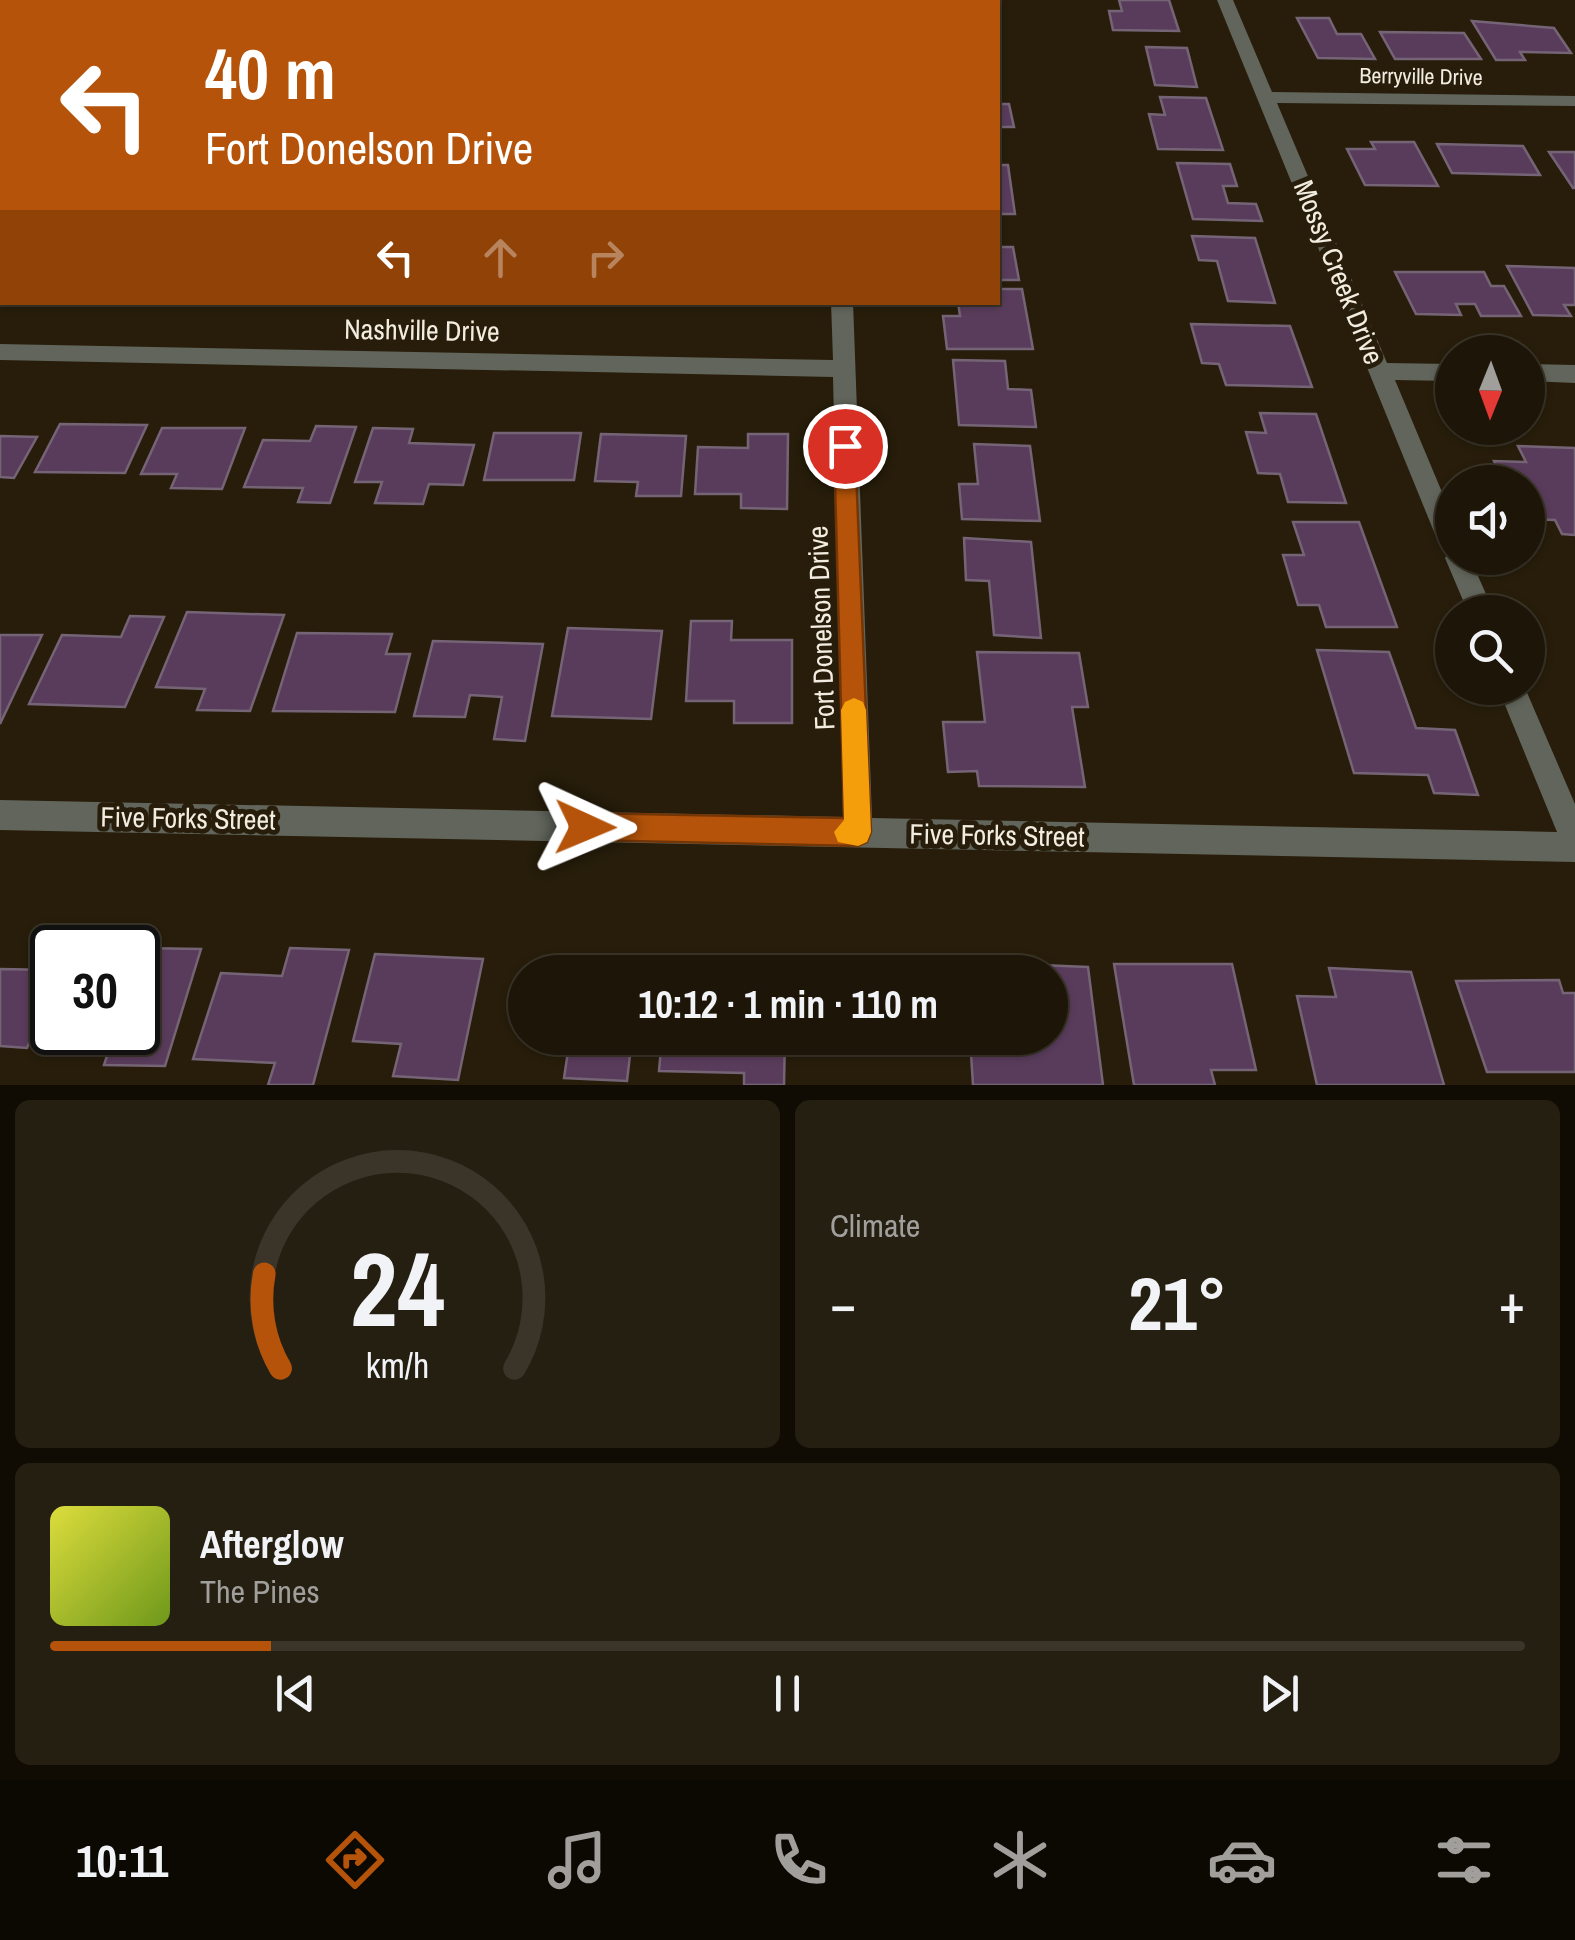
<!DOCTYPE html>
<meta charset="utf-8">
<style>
:root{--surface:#1d1608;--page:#251f12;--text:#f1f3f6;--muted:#a09f9c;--line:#3b3529;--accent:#b45309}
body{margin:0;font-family:"Archivo Narrow",sans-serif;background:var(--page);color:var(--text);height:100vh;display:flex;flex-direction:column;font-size:38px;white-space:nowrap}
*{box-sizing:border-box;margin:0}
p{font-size:32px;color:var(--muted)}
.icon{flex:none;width:55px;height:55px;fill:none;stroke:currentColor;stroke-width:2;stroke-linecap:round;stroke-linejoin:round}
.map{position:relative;height:1085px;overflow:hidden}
.sheet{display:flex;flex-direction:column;gap:15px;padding:15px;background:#100c04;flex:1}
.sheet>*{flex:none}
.hud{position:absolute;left:0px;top:0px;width:1000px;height:305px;box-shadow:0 2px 8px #0004,0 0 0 2px var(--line);background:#b45309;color:#fff;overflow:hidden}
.needle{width:65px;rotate:181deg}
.controls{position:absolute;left:1435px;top:335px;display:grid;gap:20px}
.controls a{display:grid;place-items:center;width:110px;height:110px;border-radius:50%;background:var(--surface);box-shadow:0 2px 8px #0004,0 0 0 2px var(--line);font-size:50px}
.speed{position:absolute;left:30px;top:925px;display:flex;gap:20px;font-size:50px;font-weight:700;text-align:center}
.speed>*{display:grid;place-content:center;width:130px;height:130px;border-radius:50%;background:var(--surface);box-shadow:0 2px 8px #0004,0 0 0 2px var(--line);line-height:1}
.speed .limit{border:5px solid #111;border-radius:15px;background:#fff;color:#111}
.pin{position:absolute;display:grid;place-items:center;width:85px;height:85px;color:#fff;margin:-42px;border:5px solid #fff;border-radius:50%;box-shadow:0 2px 10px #0007}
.me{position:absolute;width:110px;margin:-55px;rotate:91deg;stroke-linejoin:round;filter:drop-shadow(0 0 8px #0008)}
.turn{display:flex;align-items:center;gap:35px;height:210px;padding:0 40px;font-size:45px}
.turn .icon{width:130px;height:130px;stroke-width:2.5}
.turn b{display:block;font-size:70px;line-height:85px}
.lanes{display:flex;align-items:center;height:95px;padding:0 40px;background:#0003;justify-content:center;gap:50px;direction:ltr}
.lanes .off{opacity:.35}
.big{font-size:75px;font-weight:700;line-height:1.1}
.sheet .card{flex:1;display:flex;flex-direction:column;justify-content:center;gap:15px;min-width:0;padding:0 35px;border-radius:15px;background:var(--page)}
.sheet .dial{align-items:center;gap:0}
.dial svg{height:260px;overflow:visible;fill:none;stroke:var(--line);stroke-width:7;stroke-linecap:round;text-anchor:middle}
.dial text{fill:var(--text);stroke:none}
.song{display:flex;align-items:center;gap:30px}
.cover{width:120px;height:120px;border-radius:15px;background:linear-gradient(135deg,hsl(60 70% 55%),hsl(80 70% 35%))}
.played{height:10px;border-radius:5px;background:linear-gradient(90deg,var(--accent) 15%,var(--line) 15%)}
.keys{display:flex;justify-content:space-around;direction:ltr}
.heat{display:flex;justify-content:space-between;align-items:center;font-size:55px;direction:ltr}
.sheet .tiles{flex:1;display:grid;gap:15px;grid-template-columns:1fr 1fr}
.card:last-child{grid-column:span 2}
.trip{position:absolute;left:508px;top:955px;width:560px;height:100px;border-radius:50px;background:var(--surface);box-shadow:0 2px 8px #0004,0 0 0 2px var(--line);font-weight:700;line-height:100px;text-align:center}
.dock{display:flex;height:160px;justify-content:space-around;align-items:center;background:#0c0903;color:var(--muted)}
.dock .icon{width:70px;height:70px}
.dock .current{color:var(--accent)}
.dock b{font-size:45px;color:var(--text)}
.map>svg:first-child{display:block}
.building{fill:#593c5b;stroke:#756476;stroke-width:2.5}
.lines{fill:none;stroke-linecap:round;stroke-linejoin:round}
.street{fill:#61655b;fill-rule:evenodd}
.route{fill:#b45309;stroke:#753606;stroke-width:2.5}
.slow{fill:#f59e0b}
.labels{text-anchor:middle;stroke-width:10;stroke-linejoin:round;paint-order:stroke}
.far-street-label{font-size:22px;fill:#f3ece0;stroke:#271d0a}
.street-label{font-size:28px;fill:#f3ece0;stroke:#271d0a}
</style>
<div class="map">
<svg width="1575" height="1085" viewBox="0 0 1575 1085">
<rect width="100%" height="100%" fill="#271d0a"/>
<!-- building -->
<g class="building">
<polygon points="1119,0 1169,0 1179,31 1113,30 1109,11 1122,11"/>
<polygon points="1297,18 1329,18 1337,34 1361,34 1375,59 1318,58"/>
<polygon points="1472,21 1554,28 1571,53 1520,52 1525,60 1496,60"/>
<polygon points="1380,32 1464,33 1481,59 1395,59"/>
<polygon points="1146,47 1187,48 1197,87 1155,85"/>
<polygon points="1160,97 1206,98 1223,150 1158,149 1149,114 1165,115"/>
<polygon points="998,104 1009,104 1014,127 998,127"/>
<polygon points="1371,142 1414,142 1438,186 1365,185 1347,149 1375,149"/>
<polygon points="1437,144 1523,146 1540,175 1452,173"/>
<polygon points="1549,152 1575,152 1575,188 1573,188"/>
<polygon points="1177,163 1230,164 1237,186 1223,186 1228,203 1256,204 1262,221 1193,219"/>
<polygon points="998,165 1008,165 1015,214 998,214"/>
<polygon points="1192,236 1255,238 1275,303 1228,301 1217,261 1199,260"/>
<polygon points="998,247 1013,247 1019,280 998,280"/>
<polygon points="1507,266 1575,268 1575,305 1564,305 1571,316 1533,315"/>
<polygon points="1395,272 1484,272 1491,286 1504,286 1521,316 1481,316 1475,304 1456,304 1461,315 1416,314"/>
<polygon points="998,289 1022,289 1033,349 947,349 943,316 960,316 958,302 998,302"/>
<polygon points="1191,324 1290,326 1312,387 1226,385 1219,364 1202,363"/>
<polygon points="953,360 1005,361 1008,389 1031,390 1036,427 959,425"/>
<polygon points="1260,413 1316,414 1346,503 1288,502 1280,474 1258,473 1246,432 1266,433"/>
<polygon points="60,424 147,425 125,473 35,472"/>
<polygon points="316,426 356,427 330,503 298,502 303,488 244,487 263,440 310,441"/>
<polygon points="162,428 245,428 222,489 171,488 177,474 141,474"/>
<polygon points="373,428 413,429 409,443 474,445 463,485 429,484 423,504 375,503 382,482 355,482"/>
<polygon points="494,433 581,433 574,480 484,480"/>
<polygon points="601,434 686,436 681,496 636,496 638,482 595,481"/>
<polygon points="748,434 788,434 787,509 741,508 741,494 695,494 698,447 748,448"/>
<polygon points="0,436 37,437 14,478 0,477"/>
<polygon points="974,444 1030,446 1040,521 962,519 959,484 978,484"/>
<polygon points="1518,446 1575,448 1575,535 1562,534 1555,520 1528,519 1528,482 1504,482 1494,461 1526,462"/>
<polygon points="1293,522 1359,522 1397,627 1326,627 1319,605 1298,605 1283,555 1304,555"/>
<polygon points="964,538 1031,542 1041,638 994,635 989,581 966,580"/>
<polygon points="187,612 284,615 250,711 197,710 205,689 156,687"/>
<polygon points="130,616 164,617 125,707 29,704 62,635 121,637"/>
<polygon points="691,621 732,621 731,640 792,640 792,723 734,723 734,701 686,701"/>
<polygon points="568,628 662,631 651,719 552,716"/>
<polygon points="297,633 392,634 386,654 410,654 395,712 273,711"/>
<polygon points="0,635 42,635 0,724"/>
<polygon points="433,641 543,644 525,741 494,739 502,697 470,695 465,717 414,716"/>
<polygon points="1317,650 1389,652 1416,728 1455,730 1478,795 1434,793 1428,775 1354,773"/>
<polygon points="977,652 1079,653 1088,707 1072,707 1085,787 979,786 977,771 948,772 943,722 985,722"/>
<polygon points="138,948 201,949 165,1066 104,1065 113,1037 56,1036 57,1032 138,1032"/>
<polygon points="290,948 349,950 313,1085 268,1085 275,1063 193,1059 221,973 282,976"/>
<polygon points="375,954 483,959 458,1080 393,1076 401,1044 353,1041"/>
<polygon points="731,957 787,958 787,972 731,972"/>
<polygon points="549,964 640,969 639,972 548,972"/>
<polygon points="1016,964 1088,967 1103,1085 973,1085 970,1038 1050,1038 1050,972 1016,972"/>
<polygon points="1114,964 1232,964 1256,1070 1211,1070 1215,1085 1134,1085"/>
<polygon points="1329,968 1411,972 1444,1085 1317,1085 1297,996 1336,997"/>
<polygon points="0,969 52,970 52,986 27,1048 0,1046"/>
<polygon points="1559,980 1563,993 1575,993 1575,1072 1487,1072 1456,981"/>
<polygon points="537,1038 632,1038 627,1081 564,1078 569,1045 536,1043"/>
<polygon points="662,1038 785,1038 784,1085 744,1085 744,1073 659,1071"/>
</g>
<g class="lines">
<!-- street -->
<g class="street">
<rect x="831" y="0" width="16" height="2"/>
<polygon points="1217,0 1233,0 1272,92 1575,96 1575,106 1277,103 1387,363 1452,364 1452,381 1395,380 1452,516 1452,558 1470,558 1494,612 1468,612 1445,558 1448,553 1439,544"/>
<rect x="0" y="73" width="2" height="10"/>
<polygon points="831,302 853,302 872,818 1557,832 1498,688 1525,688 1575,804 1575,862 0,830 0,800 843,817 833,377 0,360 0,344 833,360"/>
<polygon points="1528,364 1575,365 1575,383 1528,381"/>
</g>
</g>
<!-- route -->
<polygon class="route" points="845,437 855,446 871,832 867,842 858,846 585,840 575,836 572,827 575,817 585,813 844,818 834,446"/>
<!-- slow -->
<polygon class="slow" points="854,698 863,702 866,710 871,832 867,842 858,846 838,842 834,832 844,820 841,710 845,702"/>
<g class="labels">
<!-- far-street labels -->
<g class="far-street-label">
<text transform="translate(1421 76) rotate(1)" y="8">Berryville Drive</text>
</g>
<!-- street labels -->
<g class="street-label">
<text transform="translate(1339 272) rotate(68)" y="10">Mossy Creek Drive</text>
<text transform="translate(422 330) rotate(1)" y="10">Nashville Drive</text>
<text transform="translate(821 628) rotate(-92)" y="10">Fort Donelson Drive</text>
<text transform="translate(188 818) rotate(1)" y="10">Five Forks Street</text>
<text transform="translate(997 835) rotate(1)" y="10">Five Forks Street</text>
</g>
</g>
</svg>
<div class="controls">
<a><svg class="needle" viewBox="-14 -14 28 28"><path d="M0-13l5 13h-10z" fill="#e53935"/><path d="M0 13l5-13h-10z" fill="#a09f9c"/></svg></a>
<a><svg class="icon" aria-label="sound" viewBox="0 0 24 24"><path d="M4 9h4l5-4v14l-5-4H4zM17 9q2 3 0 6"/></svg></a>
<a><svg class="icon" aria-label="search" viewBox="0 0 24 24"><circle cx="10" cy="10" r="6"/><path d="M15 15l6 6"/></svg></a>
</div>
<div class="speed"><div class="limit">30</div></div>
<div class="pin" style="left:845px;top:446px;background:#d93025"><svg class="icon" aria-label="arrive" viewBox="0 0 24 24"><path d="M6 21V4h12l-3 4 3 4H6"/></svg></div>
<svg class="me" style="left:585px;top:827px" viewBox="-20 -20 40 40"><path d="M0-17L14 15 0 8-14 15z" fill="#b45309" stroke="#fff" stroke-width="4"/></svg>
<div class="trip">10:12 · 1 min · 110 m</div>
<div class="hud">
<div class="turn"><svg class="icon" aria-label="left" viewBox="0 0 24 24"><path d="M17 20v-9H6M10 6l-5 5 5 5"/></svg><div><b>40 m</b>Fort Donelson Drive</div></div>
<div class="lanes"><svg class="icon" aria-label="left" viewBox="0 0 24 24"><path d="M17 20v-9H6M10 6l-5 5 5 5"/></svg><svg class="icon off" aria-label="ahead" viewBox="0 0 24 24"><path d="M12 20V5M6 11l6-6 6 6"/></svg><svg class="icon off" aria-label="right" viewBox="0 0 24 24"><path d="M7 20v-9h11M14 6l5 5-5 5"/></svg></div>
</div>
</div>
<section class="sheet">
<div class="tiles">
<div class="card dial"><svg viewBox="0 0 100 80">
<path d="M14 69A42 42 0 1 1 86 69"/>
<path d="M14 69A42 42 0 0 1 9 40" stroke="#b45309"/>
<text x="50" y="56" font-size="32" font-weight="700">24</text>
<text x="50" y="72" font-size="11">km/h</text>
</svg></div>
<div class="card"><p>Climate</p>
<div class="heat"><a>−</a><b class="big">21°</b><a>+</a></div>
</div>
<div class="card">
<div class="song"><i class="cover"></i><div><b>Afterglow</b><p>The Pines</p></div></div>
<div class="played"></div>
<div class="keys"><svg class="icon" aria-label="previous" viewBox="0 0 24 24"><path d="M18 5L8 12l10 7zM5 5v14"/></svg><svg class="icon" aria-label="pause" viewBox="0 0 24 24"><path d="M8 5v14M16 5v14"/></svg><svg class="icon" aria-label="next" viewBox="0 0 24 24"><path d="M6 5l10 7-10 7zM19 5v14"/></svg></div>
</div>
</div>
</section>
<nav class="dock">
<b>10:11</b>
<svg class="icon current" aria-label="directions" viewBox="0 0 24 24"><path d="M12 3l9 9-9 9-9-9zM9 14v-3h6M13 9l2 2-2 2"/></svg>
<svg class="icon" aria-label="music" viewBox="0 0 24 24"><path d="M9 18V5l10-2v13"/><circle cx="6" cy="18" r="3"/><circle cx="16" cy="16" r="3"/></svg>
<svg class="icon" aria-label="phone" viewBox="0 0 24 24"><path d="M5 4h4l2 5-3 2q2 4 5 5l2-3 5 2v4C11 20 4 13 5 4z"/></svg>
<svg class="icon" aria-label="climate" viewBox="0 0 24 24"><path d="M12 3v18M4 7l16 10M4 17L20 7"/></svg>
<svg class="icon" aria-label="car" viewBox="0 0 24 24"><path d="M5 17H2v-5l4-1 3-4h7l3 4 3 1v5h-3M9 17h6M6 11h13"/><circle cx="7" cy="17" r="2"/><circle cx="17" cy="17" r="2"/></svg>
<svg class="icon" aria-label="filters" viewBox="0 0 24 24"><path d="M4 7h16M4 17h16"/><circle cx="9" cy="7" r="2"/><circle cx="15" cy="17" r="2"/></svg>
</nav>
